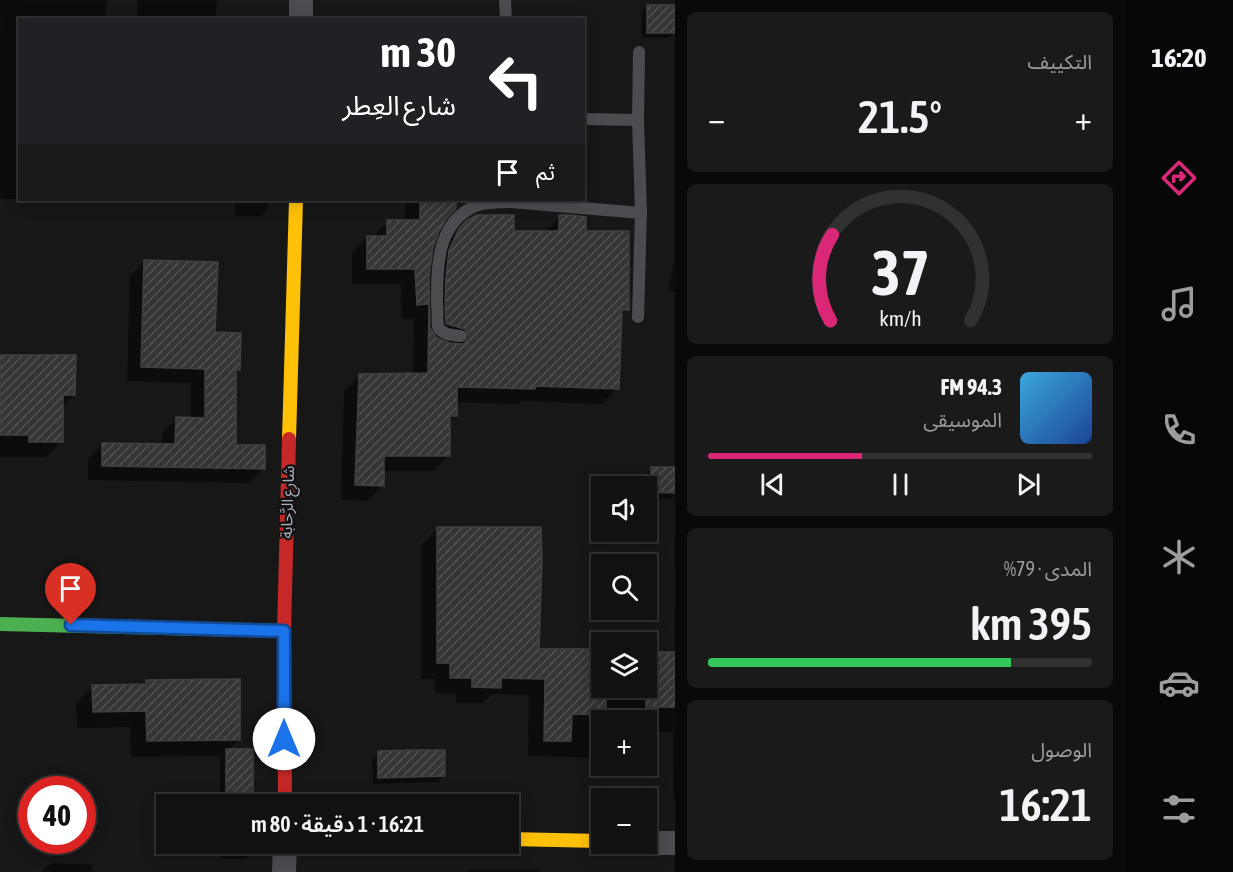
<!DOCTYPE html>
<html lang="ar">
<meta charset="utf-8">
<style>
:root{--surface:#111;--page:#1a1a1a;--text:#f1f3f6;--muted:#9c9d9f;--line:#303131;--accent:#db2777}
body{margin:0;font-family:"Asap Condensed","Noto Sans Arabic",sans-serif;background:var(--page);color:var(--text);direction:rtl;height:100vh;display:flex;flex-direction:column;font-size:22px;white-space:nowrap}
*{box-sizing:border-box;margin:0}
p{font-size:20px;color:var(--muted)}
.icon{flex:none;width:33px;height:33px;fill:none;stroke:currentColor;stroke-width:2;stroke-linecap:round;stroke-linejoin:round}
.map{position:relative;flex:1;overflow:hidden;direction:ltr}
.sheet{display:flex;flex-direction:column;gap:12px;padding:12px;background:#090909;width:450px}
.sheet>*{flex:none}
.guide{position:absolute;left:18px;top:18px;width:567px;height:183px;border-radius:0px;box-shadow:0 3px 15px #0003,0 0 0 2px var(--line);direction:rtl;background:#202124;color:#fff;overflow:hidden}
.buttons{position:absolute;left:591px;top:476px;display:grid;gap:12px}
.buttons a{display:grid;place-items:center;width:66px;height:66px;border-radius:0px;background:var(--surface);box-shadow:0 3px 15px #0003,0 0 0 2px var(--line);font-size:30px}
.speed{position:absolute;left:18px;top:776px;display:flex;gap:12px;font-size:30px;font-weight:700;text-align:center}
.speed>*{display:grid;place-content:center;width:78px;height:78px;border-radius:50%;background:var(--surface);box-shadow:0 3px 15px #0003,0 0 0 2px var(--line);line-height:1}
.speed .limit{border:9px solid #d22;background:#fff;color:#111}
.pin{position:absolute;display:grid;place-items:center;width:51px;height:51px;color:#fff;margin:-62px -26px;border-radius:50% 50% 50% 0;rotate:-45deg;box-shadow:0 0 6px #0007}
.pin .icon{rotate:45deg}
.me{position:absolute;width:66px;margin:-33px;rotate:0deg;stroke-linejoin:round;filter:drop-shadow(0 0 4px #0008)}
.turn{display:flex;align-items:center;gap:21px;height:126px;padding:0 30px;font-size:27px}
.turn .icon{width:78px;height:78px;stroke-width:2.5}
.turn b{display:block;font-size:42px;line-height:51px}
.then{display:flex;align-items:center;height:57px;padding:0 30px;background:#0003;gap:12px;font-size:22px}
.big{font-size:45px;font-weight:600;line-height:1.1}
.sheet .tile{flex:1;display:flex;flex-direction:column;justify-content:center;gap:9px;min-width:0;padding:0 21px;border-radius:9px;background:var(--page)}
.sheet .dial{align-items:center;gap:0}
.dial svg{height:156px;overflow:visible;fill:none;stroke:var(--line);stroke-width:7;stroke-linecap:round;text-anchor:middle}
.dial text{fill:var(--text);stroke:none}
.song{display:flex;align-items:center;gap:18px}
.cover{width:72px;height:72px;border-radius:9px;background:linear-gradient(135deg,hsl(200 70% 55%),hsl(220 70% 35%))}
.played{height:6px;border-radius:3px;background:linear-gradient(90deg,var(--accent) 40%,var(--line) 40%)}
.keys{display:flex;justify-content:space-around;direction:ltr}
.heat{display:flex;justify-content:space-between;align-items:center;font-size:33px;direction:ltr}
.charge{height:9px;border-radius:4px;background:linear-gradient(90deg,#34c759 79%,var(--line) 0)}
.trip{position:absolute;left:156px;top:794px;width:363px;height:60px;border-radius:0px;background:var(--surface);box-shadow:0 3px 15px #0003,0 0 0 2px var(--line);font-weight:600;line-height:60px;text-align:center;direction:rtl}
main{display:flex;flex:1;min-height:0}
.tab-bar{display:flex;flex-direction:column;width:108px;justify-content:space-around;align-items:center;background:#070707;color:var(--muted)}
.tab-bar .icon{width:42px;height:42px}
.tab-bar .current{color:var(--accent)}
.tab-bar b{font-size:27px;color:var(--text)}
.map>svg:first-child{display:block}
.shadow{fill:#0007}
.building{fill:url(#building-hatch);stroke:#3f4043;stroke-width:1.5}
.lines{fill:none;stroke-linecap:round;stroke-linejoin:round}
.lane{stroke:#4b4c50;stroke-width:12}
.street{stroke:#4b4c50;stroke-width:24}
.fast{stroke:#4caf50;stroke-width:14}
.slow{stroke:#ffc107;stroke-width:14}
.jam{stroke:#c62828;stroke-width:14}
.route-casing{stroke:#114b97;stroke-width:15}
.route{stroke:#1a73e8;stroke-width:10}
.labels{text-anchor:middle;stroke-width:4.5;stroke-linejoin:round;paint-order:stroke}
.street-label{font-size:16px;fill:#a8adb8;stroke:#111113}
</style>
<main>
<nav class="tab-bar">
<b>16:20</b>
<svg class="icon current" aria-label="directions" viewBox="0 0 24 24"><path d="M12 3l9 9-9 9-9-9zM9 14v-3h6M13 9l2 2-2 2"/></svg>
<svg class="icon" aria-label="music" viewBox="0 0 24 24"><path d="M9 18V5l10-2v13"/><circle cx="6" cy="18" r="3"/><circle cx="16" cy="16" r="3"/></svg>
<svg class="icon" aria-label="phone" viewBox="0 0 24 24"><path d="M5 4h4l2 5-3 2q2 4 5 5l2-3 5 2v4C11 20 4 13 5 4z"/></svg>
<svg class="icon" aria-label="climate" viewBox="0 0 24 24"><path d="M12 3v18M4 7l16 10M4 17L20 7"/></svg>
<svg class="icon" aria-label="car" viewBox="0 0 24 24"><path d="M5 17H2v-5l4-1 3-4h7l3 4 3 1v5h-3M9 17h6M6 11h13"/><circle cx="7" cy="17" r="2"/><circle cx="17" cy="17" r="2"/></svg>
<svg class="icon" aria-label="filters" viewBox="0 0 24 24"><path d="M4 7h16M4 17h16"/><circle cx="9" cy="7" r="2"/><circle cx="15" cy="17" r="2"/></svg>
</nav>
<section class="sheet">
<div class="tile"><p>التكييف</p>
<div class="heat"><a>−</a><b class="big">21.5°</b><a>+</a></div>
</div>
<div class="tile dial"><svg viewBox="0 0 100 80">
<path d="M14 69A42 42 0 1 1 86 69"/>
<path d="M14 69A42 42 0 0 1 15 25" stroke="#db2777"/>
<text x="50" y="56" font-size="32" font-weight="700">37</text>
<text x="50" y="72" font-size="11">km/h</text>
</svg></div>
<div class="tile">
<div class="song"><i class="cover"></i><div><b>94.3 FM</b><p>الموسيقى</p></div></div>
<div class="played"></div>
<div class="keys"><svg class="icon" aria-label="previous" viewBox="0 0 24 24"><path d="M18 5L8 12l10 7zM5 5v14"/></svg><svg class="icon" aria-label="pause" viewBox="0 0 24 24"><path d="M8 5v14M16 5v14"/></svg><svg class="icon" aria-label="next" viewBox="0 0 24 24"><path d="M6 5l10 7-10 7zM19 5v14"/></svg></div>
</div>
<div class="tile"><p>المدى · 79%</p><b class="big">395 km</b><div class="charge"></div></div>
<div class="tile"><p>الوصول</p><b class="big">16:21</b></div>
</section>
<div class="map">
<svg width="675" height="872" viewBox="0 0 675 872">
<defs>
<pattern id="building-hatch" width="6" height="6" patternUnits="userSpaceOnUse" patternTransform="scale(1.5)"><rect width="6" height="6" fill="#353536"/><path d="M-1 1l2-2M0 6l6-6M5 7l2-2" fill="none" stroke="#4f5051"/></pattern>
</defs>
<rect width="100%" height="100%" fill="#171717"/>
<!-- shadow -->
<g class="shadow">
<polygon points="0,0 107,0 106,20 20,20 20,199 0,199"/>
<polygon points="137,0 217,0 216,20 137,20"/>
<polygon points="647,7 675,32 669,38 642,38 641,13"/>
<polygon points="37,200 89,200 88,201"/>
<polygon points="235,200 268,200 267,210 261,216 235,216"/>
<polygon points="405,200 455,200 455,207 444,218 432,246 428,276 428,301 431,301 435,267 444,246 468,221 512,233 544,233 560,217 584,233 627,310 620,317 617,388 602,404 521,401 519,404 455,402 455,416 449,422 448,456 433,471 382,471 382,485 367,501 341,500 344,391 360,376 413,375 414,319 402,319 401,284 352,284 352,253 367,237 373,237 388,222 405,222"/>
<polygon points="675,258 675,292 668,290"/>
<polygon points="145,261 214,333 239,370 235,374 235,447 263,468 249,483 88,480 88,459 103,444 162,446 162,433 176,419 191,419 191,383 127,381 130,276"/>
<polygon points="0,356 74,395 62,407 62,441 46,457 0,457"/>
<polygon points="651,468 675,469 675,494 670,499 646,498 645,474"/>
<polygon points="437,529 537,650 602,687 646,687 675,653 675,799 673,799 673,732 646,733 646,720 602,720 602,765 627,765 619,772 597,772 597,758 528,756 529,695 492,694 483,703 456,703 456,694 435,693 435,679 421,679 421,545"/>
<polygon points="146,681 239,740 227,751 252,804 220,804 220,756 131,757 130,727 77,728 76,703 93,686 142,686"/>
<polygon points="378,753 444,776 438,782 373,784 372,759"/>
<polygon points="220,843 252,843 252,853 246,859 220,859"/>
<polygon points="51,863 93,865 92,872 42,872"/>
<polygon points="469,870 540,870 539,872 467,872"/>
</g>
<!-- building -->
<g class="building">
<rect x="647" y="5" width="28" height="28"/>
<polygon points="420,200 456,200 456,208 446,219 438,233 433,247 429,276 430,328 437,338 450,343 464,344 469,337 465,329 446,324 445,304 446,277 449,250 459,229 467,220 477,215 514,215 514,231 559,231 559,215 569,215 586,217 586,231 629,231 629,310 622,310 619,389 535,386 535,389 457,387 457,416 450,416 450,456 384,456 384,486 355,485 359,374 428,373 429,304 417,305 415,269 367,269 367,236 387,236 387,220 420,220"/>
<polygon points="144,260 218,262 215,332 241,333 240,370 236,370 236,445 265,445 265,469 102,466 102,443 175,444 176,417 205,418 205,369 141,367"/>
<polygon points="0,355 76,355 75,395 63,395 63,442 29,442 29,435 0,435"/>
<polygon points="651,467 675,467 675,493 650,492"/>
<polygon points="437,527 541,527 542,560 539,649 602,649 602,687 606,687 606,715 572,714 571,741 544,741 545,679 501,678 501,688 472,687 472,678 450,678 450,663 437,663"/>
<rect x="646" y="652" width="29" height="55"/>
<polygon points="240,679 240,740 147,741 146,711 93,712 92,685 146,684 146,680"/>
<rect x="226" y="749" width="27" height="55"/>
<polygon points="415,750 445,750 445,776 378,778 378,751"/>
<rect x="226" y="843" width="27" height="11"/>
</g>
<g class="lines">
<!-- lane -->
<g class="lane">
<polyline points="505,0 506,20"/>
<polyline points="639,52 638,120 641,213"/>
<polyline points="584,119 638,120"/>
<polyline points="511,202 641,213 638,317"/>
<path d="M461 336C452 335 443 335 438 327 437 319 438 312 437 304 437 269 436 223 475 206 486 202 499 202 511 202V200"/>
</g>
<!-- street -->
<g class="street">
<polyline points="301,20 301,0"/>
<polyline points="646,843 675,843"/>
<polyline points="284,872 285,843"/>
</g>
<!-- fast -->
<polyline class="fast" points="0,624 284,631"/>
<!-- slow -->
<g class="slow">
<polyline points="289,439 296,200"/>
<polyline points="508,839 602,841"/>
</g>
<!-- jam -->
<polyline class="jam" points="285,804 284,631 289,439"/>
</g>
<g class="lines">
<defs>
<polyline id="route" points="71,625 284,631 284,739"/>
</defs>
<!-- route casing -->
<use href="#route" class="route-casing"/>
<!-- route -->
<use href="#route" class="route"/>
</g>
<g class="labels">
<!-- street labels -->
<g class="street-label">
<text transform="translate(287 502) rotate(-88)" y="6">شارع الرَّحابة</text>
</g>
</g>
</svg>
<div class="buttons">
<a><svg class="icon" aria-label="sound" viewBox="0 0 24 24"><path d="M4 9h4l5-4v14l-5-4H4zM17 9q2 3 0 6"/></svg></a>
<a><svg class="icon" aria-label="search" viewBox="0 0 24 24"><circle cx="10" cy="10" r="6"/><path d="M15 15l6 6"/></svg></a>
<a><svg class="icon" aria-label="layers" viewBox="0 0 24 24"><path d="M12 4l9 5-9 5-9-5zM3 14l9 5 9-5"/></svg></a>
<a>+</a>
<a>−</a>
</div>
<div class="speed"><div class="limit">40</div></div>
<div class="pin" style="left:71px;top:625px;background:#d93025"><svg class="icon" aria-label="arrive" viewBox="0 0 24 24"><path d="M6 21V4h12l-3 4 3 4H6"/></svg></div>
<svg class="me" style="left:284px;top:739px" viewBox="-20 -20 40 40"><circle r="19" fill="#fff"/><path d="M0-13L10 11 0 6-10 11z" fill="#1a73e8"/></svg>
<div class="trip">16:21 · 1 دقيقة · 80 m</div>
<div class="guide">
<div class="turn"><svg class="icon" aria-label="left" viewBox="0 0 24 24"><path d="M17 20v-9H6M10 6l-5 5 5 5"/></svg><div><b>30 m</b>شارع العِطر</div></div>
<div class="then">ثم<svg class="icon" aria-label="arrive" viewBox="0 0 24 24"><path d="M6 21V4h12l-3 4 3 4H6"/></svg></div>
</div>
</div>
</main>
